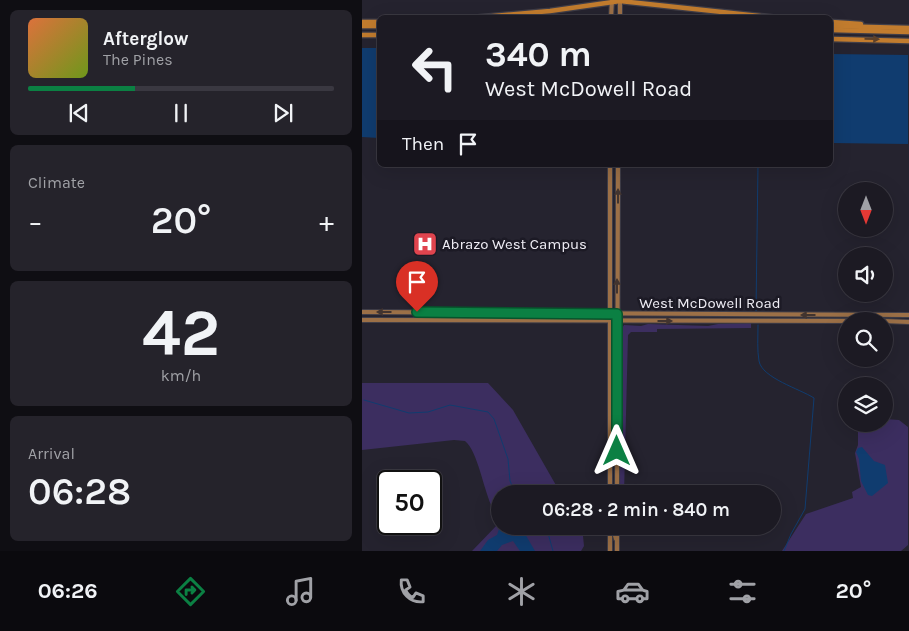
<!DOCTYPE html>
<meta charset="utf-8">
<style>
:root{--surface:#1c1a23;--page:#25232b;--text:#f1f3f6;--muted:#a0a1a6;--line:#3a3841;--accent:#0b8043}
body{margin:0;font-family:Karla,sans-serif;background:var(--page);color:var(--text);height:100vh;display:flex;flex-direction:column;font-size:19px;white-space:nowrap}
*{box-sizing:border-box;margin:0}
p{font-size:16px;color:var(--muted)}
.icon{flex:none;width:28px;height:28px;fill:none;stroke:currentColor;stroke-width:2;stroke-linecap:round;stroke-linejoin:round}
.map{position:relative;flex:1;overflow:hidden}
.side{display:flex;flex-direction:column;gap:10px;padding:10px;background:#0f0e13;width:362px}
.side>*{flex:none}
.banner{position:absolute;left:15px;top:15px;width:456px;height:152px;border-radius:8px;box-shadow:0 5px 20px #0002,0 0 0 1px var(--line);background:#1c1a23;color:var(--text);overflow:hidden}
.needle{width:32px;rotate:180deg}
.buttons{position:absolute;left:476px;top:182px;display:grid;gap:10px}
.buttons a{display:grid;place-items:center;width:55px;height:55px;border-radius:50%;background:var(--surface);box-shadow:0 5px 20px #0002,0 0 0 1px var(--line);font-size:25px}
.speed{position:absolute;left:15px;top:470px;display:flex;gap:10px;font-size:25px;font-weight:700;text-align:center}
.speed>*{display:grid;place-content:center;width:65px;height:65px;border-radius:50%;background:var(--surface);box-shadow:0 5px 20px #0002,0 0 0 1px var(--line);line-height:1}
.speed .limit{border:2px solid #111;border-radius:8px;background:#fff;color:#111}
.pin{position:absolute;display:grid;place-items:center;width:42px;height:42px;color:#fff;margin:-51px -21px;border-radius:50% 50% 50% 0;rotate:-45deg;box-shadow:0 0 5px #0007}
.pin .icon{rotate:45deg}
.me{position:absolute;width:55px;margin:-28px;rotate:0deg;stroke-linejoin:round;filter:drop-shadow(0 0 4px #0008)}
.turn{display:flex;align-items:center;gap:18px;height:105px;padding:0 25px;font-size:22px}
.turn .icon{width:65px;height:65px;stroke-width:2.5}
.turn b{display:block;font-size:35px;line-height:42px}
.then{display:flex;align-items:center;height:48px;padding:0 25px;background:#0003;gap:10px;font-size:19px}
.big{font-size:38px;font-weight:600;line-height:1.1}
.side .widget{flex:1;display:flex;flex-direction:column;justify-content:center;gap:8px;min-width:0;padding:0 18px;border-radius:8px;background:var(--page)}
.side .dial{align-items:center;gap:0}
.dial b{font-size:65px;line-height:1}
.song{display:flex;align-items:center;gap:15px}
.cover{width:60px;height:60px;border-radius:8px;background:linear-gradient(135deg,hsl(20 70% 55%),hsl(80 70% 35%))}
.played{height:5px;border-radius:2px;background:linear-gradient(90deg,var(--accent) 35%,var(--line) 35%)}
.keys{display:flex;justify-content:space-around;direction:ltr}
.heat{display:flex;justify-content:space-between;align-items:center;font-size:28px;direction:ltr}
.trip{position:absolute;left:129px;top:485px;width:290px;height:50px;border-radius:25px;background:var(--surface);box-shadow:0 5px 20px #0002,0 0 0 1px var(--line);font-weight:600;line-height:50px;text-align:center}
.menu{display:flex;height:80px;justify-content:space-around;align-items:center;background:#0b0a0e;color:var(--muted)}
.menu .icon{width:35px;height:35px}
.menu .current{color:var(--accent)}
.menu b{font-size:22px;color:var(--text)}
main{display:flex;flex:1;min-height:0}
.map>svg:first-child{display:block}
.green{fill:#3c2e60}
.water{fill:#103c6f}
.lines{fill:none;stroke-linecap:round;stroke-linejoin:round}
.stream{stroke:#103c6f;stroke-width:1}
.major-casing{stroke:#403e48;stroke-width:6}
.highway-casing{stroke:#403e48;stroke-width:7}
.major{stroke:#9c7047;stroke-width:4}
.highway{stroke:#c27c2e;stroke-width:4.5}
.oneway{fill:#5e4129}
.oneway2{fill:#42342f}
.route-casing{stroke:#07532c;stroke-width:12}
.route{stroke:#0b8043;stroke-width:9}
.labels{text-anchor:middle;stroke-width:5;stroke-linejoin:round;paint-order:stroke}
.poi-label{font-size:15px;fill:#efedf5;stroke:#1c1a25;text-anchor:start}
.street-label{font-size:15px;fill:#efedf5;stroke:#1c1a25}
</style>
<main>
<section class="side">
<div class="widget">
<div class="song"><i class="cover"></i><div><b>Afterglow</b><p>The Pines</p></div></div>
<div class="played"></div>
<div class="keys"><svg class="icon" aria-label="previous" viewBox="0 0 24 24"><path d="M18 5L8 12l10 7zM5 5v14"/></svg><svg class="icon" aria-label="pause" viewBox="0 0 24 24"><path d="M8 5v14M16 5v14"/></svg><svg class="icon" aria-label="next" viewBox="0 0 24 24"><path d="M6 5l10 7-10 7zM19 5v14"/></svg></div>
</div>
<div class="widget"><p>Climate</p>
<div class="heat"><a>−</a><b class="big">20°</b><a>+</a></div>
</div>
<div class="widget dial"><b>42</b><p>km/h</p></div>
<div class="widget"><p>Arrival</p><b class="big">06:28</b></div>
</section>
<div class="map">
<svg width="547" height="551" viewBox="0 0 547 551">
<rect width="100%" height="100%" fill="#25232f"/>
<!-- green -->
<g class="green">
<polygon points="286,324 346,326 356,324 389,323 389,328 295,329 295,332 269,332 266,335 262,494 257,494 259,330 262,325 279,326"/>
<path d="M0 383H126L151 410 199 494H138L137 520C122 500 118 453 103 441L92 440 0 450Z"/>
<polygon points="523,419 537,420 546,427 546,545 539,551 420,551 444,514 491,498 490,492 499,487 493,453 496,445 496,426 501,424 522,424"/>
<polygon points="137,523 138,526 220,526 222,546 219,551 110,551"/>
</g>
<!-- water -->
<g class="water">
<polygon points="0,48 17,48 17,138 0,137"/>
<polygon points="469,54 546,55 546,144 469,143"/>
<polygon points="500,447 512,461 523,465 526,483 510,496 506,495 499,481 497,459 494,452 496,448"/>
<polygon points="138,526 159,527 173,551 158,551 151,541 140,545 135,551 118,551 126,540 135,535"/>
</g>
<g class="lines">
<!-- stream -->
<g class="stream">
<polyline points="394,311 396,165"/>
<path d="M396 325C396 337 395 350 397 361 400 378 438 389 452 398L443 509 429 534 422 551"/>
<polyline points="2,400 47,413 66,412 88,405 126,412 132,419 146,459 148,481 154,494"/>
<polyline points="184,526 191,551"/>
</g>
<defs>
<g id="major">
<polyline points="249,18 250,0"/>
<polyline points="258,18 258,0"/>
<polyline points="248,165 248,494"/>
<polyline points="0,312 547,315"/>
<polyline points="0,320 507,321"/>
<polyline points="522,321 547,322"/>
<polyline points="255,494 256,165"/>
<polyline points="250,526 254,539"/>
<polyline points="255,526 255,551"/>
<polyline points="248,551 248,526"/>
</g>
<g id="highway">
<polyline points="110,18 188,11 258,1 416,18"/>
<polyline points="0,22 18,22"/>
<polyline points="469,22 499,24"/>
<polyline points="0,26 18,26"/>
<polyline points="469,26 547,28"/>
<polyline points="469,30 547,32"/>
<polyline points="0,35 18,35"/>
<polyline points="469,39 547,41"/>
</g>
</defs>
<!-- major casing -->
<use href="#major" class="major-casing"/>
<!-- highway casing -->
<use href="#highway" class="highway-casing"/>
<!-- major -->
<use href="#major" class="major"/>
<!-- highway -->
<use href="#highway" class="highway"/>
</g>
<!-- one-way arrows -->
<defs><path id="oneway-solid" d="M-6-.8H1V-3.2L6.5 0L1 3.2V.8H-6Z" transform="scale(1.25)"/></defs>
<use class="oneway" href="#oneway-solid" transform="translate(510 39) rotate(2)"/>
<g class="oneway2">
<use href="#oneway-solid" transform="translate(256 196) rotate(-90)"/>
<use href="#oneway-solid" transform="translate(255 286) rotate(-90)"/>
<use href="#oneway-solid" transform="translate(22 312) rotate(-180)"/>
<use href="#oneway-solid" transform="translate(446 315) rotate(-180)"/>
<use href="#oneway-solid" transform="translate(303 321)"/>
</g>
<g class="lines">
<defs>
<polyline id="route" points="55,312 255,314 255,451"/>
</defs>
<!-- route casing -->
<use href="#route" class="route-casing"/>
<!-- route -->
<use href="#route" class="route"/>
</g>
<!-- icons -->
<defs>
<symbol id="hospital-square" viewBox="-11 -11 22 22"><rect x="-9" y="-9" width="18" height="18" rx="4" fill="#e0444e" stroke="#1c1a25"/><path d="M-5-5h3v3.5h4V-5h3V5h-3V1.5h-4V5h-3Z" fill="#fff"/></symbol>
</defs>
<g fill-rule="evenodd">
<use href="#hospital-square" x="49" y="230" width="28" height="28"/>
</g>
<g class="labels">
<!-- poi labels -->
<g class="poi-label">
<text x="80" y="249">Abrazo West Campus</text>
</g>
<!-- street labels -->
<g class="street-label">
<text x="348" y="308">West McDowell Road</text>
</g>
</g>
</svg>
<div class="buttons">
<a><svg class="needle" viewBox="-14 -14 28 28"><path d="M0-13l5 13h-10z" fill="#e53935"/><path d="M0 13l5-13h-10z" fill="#a0a1a6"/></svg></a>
<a><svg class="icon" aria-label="sound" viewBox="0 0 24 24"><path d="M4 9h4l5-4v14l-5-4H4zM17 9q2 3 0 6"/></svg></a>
<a><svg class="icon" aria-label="search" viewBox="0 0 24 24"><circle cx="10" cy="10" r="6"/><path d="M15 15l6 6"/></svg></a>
<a><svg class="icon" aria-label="layers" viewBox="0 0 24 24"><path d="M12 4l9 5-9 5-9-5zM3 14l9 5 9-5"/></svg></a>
</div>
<div class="speed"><div class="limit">50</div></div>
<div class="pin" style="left:55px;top:312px;background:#d93025"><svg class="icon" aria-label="arrive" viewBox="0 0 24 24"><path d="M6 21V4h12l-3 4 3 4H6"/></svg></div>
<svg class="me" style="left:255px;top:451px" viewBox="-20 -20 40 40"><path d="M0-17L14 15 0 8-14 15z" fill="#0b8043" stroke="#fff" stroke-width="4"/></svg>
<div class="trip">06:28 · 2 min · 840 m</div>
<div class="banner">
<div class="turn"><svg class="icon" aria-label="left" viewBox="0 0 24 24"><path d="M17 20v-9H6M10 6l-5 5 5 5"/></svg><div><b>340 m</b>West McDowell Road</div></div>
<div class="then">Then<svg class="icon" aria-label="arrive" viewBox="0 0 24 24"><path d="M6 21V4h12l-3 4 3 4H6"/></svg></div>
</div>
</div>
</main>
<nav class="menu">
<b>06:26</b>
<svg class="icon current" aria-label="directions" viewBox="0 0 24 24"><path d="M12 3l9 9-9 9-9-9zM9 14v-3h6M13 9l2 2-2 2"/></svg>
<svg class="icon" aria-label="music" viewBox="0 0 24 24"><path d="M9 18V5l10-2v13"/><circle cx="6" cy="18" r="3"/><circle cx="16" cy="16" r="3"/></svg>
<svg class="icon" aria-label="phone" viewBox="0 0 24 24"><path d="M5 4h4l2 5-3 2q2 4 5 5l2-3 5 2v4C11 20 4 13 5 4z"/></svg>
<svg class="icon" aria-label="climate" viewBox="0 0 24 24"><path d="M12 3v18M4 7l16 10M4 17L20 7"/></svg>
<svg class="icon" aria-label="car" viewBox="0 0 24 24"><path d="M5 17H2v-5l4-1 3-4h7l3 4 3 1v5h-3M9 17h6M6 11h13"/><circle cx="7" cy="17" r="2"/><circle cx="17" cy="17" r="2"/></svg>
<svg class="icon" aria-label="filters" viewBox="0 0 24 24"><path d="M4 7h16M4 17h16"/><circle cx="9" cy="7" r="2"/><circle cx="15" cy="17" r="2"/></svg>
<b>20°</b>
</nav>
